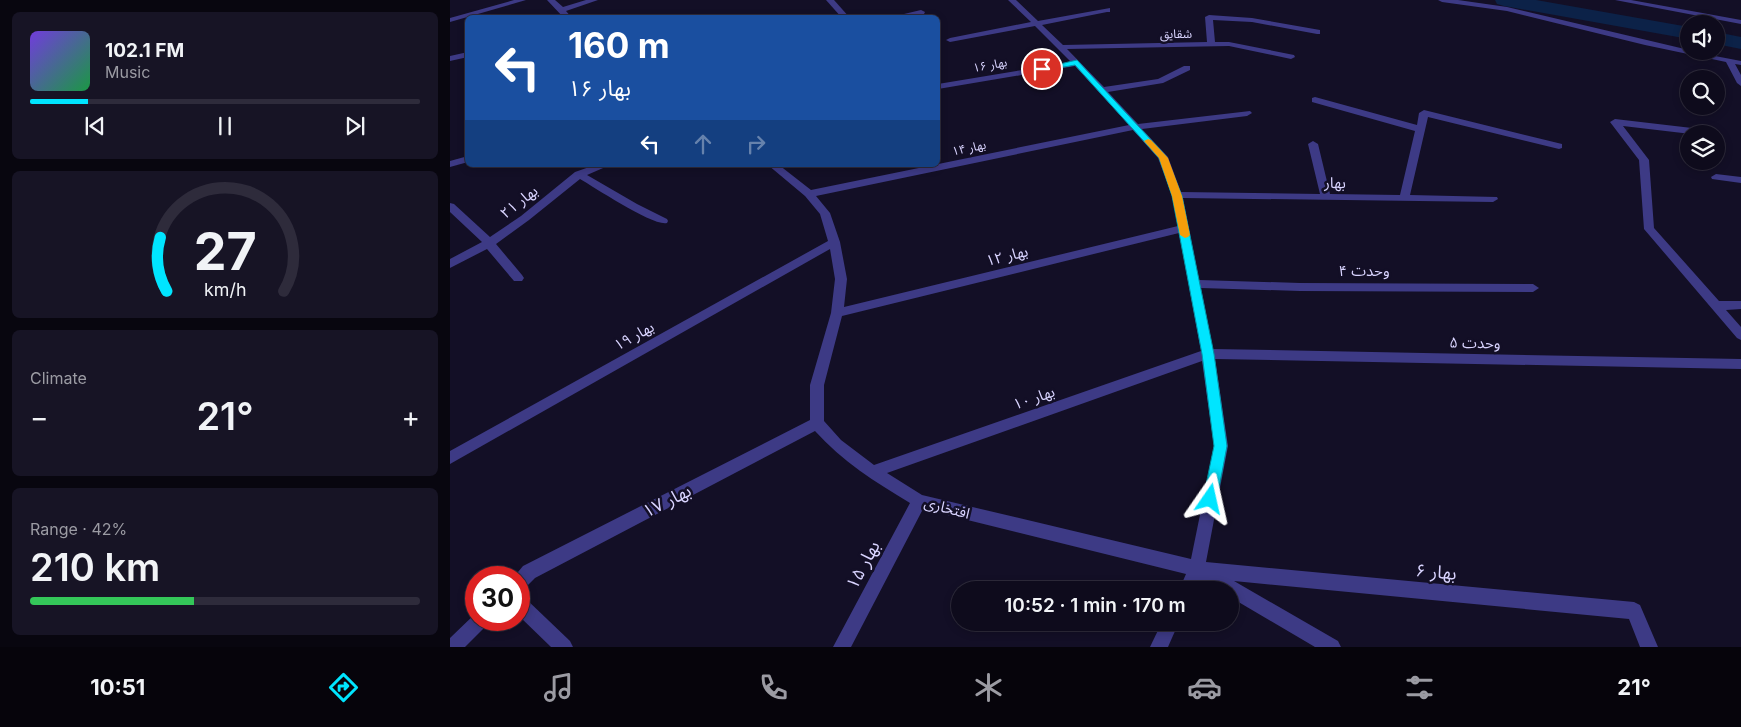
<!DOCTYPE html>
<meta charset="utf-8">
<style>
:root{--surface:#0e0b1c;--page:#171425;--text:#f1f3f6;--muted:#9b9ba3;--line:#2e2b3b;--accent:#00e5ff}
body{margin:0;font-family:Inter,"Noto Sans Arabic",sans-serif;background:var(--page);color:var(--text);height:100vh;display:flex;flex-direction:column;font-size:19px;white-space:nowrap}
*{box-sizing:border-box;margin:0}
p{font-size:16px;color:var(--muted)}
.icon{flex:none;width:28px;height:28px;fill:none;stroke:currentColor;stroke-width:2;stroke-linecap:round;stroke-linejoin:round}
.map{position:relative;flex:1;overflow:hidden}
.details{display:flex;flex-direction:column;gap:12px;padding:12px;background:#08060f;width:450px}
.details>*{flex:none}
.guide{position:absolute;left:15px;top:15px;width:475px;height:152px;border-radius:8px;box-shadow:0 2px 8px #0003,0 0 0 1px var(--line);background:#1a4fa0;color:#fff;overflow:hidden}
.fabs{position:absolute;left:1230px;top:15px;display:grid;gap:10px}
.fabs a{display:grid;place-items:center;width:45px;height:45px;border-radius:50%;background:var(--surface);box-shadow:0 2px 8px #0003,0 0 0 1px var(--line);font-size:25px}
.speed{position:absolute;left:15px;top:566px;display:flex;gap:10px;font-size:25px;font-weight:700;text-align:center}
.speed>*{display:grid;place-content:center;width:65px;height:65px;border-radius:50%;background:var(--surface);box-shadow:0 2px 8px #0003,0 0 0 1px var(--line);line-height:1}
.speed .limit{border:8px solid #d22;background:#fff;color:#111}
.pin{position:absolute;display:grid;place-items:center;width:42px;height:42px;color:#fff;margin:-21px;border:2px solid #fff;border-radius:50%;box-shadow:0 1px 5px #0007}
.me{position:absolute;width:55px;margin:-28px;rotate:11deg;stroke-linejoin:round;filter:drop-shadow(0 0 4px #0008)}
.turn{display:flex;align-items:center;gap:18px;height:105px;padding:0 20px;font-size:22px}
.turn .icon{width:65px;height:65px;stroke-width:2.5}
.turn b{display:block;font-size:35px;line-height:42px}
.lanes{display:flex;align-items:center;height:48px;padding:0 20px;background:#0003;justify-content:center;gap:25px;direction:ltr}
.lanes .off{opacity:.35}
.big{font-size:38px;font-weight:600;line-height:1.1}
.details .card{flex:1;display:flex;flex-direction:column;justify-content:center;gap:8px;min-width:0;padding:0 18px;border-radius:8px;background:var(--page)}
.details .dial{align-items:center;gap:0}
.dial svg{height:130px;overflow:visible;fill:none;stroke:var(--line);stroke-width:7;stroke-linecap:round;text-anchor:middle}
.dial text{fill:var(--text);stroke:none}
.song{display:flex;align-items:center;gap:15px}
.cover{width:60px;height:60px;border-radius:8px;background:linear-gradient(135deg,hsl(260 70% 55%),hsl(140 70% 35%))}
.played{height:5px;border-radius:2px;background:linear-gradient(90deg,var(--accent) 15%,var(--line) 15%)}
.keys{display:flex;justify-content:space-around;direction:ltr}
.heat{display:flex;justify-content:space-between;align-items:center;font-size:28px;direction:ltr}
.charge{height:8px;border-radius:4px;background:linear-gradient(90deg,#34c759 42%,var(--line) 0)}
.trip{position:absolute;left:501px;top:581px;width:288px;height:50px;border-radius:25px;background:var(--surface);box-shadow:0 2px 8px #0003,0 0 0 1px var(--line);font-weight:600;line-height:50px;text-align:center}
.menu{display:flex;height:80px;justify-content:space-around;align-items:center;background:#06040b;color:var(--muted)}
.menu .icon{width:35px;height:35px}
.menu .active{color:var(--accent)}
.menu b{font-size:22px;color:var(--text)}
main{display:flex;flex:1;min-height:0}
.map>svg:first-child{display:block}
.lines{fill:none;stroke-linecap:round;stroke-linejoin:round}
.canal{fill:#0c2248;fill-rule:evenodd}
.service{fill:#3d3a85;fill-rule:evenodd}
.minor{fill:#3d3a85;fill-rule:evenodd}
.route{fill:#00e5ff;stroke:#0095a6}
.slow{fill:#f59e0b}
.labels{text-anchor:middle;stroke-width:5;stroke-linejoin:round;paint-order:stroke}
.far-street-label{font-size:12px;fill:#d9d4ff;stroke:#130f26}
.street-label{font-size:15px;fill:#d9d4ff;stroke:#130f26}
.near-street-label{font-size:18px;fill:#d9d4ff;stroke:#130f26}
</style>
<main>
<section class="details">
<div class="card">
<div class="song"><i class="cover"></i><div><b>102.1 FM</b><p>Music</p></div></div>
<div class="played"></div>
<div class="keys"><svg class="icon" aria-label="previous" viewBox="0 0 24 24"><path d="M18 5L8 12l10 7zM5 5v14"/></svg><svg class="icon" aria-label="pause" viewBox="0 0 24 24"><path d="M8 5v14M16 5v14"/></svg><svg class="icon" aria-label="next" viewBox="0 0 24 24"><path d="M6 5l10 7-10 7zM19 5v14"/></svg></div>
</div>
<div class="card dial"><svg viewBox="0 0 100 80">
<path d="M14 69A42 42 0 1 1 86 69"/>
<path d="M14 69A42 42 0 0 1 10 36" stroke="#00e5ff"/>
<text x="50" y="56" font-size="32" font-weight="700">27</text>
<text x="50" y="72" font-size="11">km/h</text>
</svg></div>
<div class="card"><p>Climate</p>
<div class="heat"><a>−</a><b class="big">21°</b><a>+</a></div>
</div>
<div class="card"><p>Range · 42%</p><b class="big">210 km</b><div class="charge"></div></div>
</section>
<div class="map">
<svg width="1291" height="647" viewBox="0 0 1291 647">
<rect width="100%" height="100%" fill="#130f26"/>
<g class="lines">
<!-- canal -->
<g class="canal">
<polygon points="1045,0 1086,0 1239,27 1239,39 1054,6 1047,4"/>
<polygon points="1266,32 1291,37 1291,49 1266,44"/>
</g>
<!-- service -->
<g class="service">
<polygon points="471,10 475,12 474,14 454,18 437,18"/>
<polygon points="18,52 18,57 0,61 0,56"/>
</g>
<!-- minor -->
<g class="minor">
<polygon points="64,0 76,0 0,22 0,18"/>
<polygon points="97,0 105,0 113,7 136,0 148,0 116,11 122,18 114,18"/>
<polygon points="376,0 384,0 400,18 392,18"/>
<path d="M558 0H566L588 21 660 8V12H657L592 25 613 45 757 42 755 17 759 15 802 18 870 30V34H867L802 22 763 20 765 42H779L844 55 845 57 841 59 779 46 617 49 654 87 708 79 734 66H740V70L713 83 658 92 688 124 800 111 802 113 797 116 692 129 718 157 731 192 870 194 858 144 863 141 868 144 880 194 950 195 965 131 862 102V98L865 97 967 125 969 113 974 110 1112 144V148L1109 149 978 117 960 195 1047 197 1048 199 1043 202 733 198 749 280 850 283 1083 284 1089 288 1083 292 850 291 751 288 763 349 1291 359V369L765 359 778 446 756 562 1184 602 1190 605 1208 647H1190L1179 619 784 581 888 641 891 647H865L780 597V590H767L750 580 746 590H729L736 574 473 509 401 647H383L460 503C425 482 392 461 365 431L85 578 75 588 69 590V578H63L73 566 360 420V385L381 313 385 279 380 249 0 464V451L378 241 370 214 355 196 318 165H329L361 190 679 125 625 66 488 89V84L621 62 585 26 500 42 496 40 500 38 581 22ZM683 130 708 158 722 195 728 226 394 307 397 279 390 242 380 213 366 196ZM729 233 751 351 424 465 391 440 374 421V385L392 316ZM752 361 764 446 741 559 472 495 437 473Z"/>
<polygon points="988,0 1008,0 1057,7 1239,50 1239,51 1291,61 1291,65 1285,64 1291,75 1291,86 1287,83 1276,62 1195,45 1057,11 992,2"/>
<polygon points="1165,0 1181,0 1291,20 1291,24"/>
<polygon points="1165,119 1242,128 1247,131 1241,134 1173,126 1199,160 1204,228 1269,301 1291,301 1291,309 1276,310 1291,327 1291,340 1287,338 1194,229 1189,160 1160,122"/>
<polygon points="18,156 18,162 0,167 0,161"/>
<path d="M145 165H160L137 175 187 204 217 219 218 221 217 223C204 227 144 187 130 179L79 220 46 244 72 275 74 278 72 281H64L37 249 0 268V259L32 242 0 212V203L4 204 40 237 71 216 125 172Z"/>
<polygon points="1266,174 1291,177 1291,183 1262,179 1261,177"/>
<polygon points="69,596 75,598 120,641 123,647 101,647 69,616"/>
<polygon points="26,613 26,620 39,620 36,626 15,647 0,647 0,638"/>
<polygon points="712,622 729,622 718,647 700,647"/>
</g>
</g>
<!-- route -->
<polygon class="route" points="627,60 716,156 732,196 764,354 777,446 767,499 765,504 760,505 755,504 753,499 764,446 752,354 722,196 709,158 625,65 592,71 588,69"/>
<!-- slow -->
<polygon class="slow" points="698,139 701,140 718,158 732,196 740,235 738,237 735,238 730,235 722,196 709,158 694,141"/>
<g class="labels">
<!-- far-street labels -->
<g class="far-street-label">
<text transform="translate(726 34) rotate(-1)" y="4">شقایق</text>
<text transform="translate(540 65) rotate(-10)" y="4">بهار ۱۶</text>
<text transform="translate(519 148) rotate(-12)" y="4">بهار ۱۴</text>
</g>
<!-- street labels -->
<g class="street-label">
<text transform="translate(885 183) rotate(1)" y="5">بهار</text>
<text transform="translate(69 202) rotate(-38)" y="5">بهار ۲۱</text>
<text transform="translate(557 256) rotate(-14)" y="5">بهار ۱۲</text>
<text x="914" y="276">وحدت ۴</text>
<text transform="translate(184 336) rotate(-29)" y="5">بهار ۱۹</text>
<text transform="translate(1025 343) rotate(1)" y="5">وحدت ۵</text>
<text transform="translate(584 398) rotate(-19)" y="5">بهار ۱۰</text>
<text transform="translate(497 508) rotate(15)" y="5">افتخاری</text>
</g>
<!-- near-street labels -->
<g class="near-street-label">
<text transform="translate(217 501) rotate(-27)" y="6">بهار ۱۷</text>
<text transform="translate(413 565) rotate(-62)" y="6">بهار ۱۵</text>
<text transform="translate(986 572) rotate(5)" y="6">بهار ۶</text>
</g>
</g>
</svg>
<div class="fabs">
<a><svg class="icon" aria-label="sound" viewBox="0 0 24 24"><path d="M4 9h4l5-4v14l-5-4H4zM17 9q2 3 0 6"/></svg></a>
<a><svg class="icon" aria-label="search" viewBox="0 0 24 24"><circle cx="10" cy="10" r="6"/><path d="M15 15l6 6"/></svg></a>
<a><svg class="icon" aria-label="layers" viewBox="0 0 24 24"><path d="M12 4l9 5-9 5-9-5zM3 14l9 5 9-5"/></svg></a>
</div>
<div class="speed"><div class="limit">30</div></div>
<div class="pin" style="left:592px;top:69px;background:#d93025"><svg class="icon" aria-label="arrive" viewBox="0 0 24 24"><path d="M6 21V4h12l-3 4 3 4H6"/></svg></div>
<svg class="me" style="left:760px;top:499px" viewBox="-20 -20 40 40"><path d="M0-17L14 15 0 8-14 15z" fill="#00e5ff" stroke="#fff" stroke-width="4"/></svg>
<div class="trip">10:52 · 1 min · 170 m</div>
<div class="guide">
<div class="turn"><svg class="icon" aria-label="left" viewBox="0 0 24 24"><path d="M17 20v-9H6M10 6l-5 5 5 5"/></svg><div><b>160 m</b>بهار ۱۶</div></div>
<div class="lanes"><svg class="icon" aria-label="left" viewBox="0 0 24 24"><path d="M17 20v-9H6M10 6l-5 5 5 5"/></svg><svg class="icon off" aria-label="ahead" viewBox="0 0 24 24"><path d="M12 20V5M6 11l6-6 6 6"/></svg><svg class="icon off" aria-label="right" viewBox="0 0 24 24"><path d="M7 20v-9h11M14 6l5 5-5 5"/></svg></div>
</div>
</div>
</main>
<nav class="menu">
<b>10:51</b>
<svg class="icon active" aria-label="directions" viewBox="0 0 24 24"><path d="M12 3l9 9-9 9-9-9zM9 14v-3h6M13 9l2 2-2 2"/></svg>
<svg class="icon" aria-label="music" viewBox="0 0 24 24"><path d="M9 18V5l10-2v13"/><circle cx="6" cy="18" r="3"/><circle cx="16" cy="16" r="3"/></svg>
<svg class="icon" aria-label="phone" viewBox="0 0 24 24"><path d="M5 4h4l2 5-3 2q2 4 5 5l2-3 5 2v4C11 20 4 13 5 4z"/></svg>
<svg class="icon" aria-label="climate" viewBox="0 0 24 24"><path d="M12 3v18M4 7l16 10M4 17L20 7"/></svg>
<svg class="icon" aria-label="car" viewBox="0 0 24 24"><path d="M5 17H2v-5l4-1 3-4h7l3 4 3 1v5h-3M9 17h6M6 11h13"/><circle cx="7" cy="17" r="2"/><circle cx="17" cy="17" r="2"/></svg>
<svg class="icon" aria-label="filters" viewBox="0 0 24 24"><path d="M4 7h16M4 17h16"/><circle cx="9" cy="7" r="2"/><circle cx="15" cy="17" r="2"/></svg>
<b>21°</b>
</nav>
